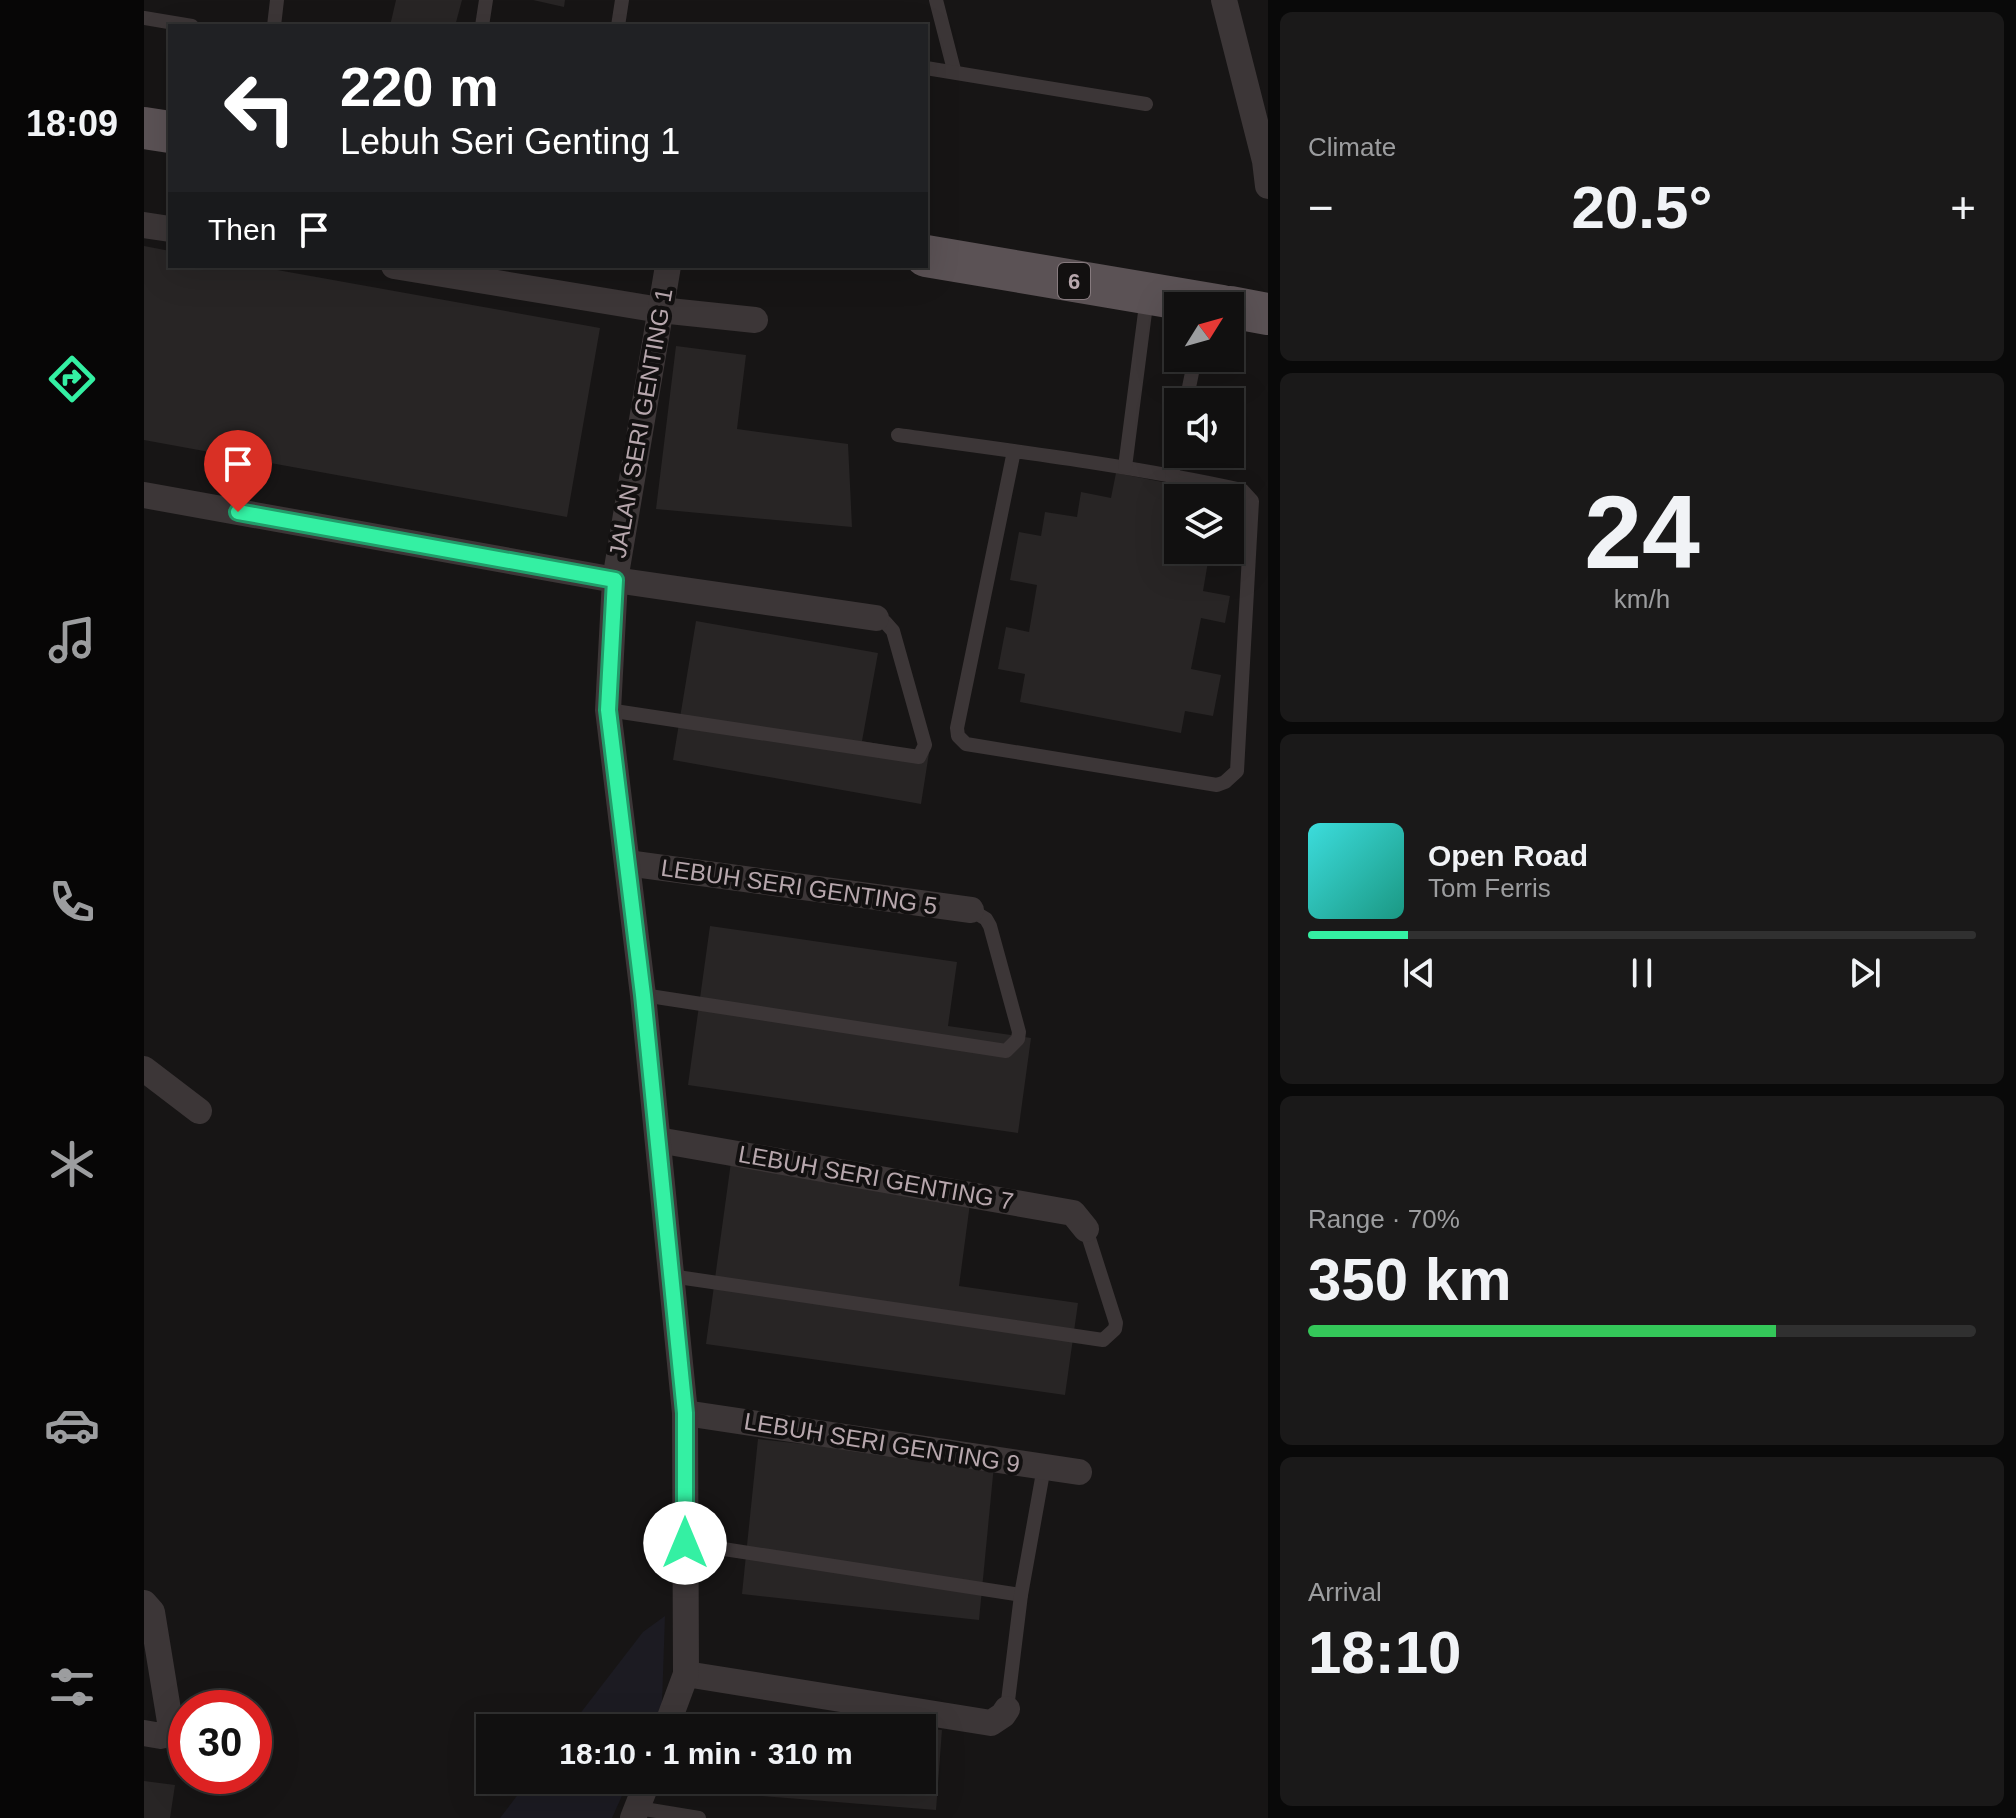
<!DOCTYPE html>
<meta charset="utf-8">
<style>
:root{--surface:#111010;--page:#1a1919;--text:#f1f3f6;--muted:#9c9d9f;--line:#303030;--accent:#34f0a3}
body{margin:0;font-family:Arial,sans-serif;background:var(--page);color:var(--text);height:100vh;display:flex;flex-direction:column;font-size:30px;white-space:nowrap}
*{box-sizing:border-box;margin:0}
p{font-size:26px;color:var(--muted)}
.icon{flex:none;width:44px;height:44px;fill:none;stroke:currentColor;stroke-width:2;stroke-linecap:round;stroke-linejoin:round}
.map{position:relative;flex:1;overflow:hidden}
.panel{display:flex;flex-direction:column;gap:12px;padding:12px;background:#090909;width:748px}
.panel>*{flex:none}
.guide{position:absolute;left:24px;top:24px;width:760px;height:244px;border-radius:0px;box-shadow:0 8px 32px #0002,0 0 0 2px var(--line);background:#202124;color:#fff;overflow:hidden}
.needle{width:52px;rotate:53deg}
.fabs{position:absolute;left:1020px;top:292px;display:grid;gap:16px}
.fabs a{display:grid;place-items:center;width:80px;height:80px;border-radius:0px;background:var(--surface);box-shadow:0 8px 32px #0002,0 0 0 2px var(--line);font-size:40px}
.speed{position:absolute;left:24px;top:1690px;display:flex;gap:16px;font-size:40px;font-weight:700;text-align:center}
.speed>*{display:grid;place-content:center;width:104px;height:104px;border-radius:50%;background:var(--surface);box-shadow:0 8px 32px #0002,0 0 0 2px var(--line);line-height:1}
.speed .limit{border:12px solid #d22;background:#fff;color:#111}
.pin{position:absolute;display:grid;place-items:center;width:68px;height:68px;color:#fff;margin:-82px -34px;border-radius:50% 50% 50% 0;rotate:-45deg;box-shadow:0 0 8px #0007}
.pin .icon{rotate:45deg}
.me{position:absolute;width:88px;margin:-44px;rotate:0deg;stroke-linejoin:round;filter:drop-shadow(0 0 6px #0008)}
.turn{display:flex;align-items:center;gap:28px;height:168px;padding:0 40px;font-size:36px}
.turn .icon{width:104px;height:104px;stroke-width:2.5}
.turn b{display:block;font-size:56px;line-height:68px}
.then{display:flex;align-items:center;height:76px;padding:0 40px;background:#0003;gap:16px;font-size:30px}
.big{font-size:60px;font-weight:700;line-height:1.1}
.panel .card{flex:1;display:flex;flex-direction:column;justify-content:center;gap:12px;min-width:0;padding:0 28px;border-radius:12px;background:var(--page)}
.panel .dial{align-items:center;gap:0}
.dial b{font-size:104px;line-height:1}
.song{display:flex;align-items:center;gap:24px}
.cover{width:96px;height:96px;border-radius:12px;background:linear-gradient(135deg,hsl(180 70% 55%),hsl(170 70% 35%))}
.played{height:8px;border-radius:4px;background:linear-gradient(90deg,var(--accent) 15%,var(--line) 15%)}
.keys{display:flex;justify-content:space-around;direction:ltr}
.heat{display:flex;justify-content:space-between;align-items:center;font-size:44px;direction:ltr}
.charge{height:12px;border-radius:6px;background:linear-gradient(90deg,#34c759 70%,var(--line) 0)}
.trip{position:absolute;left:332px;top:1714px;width:460px;height:80px;border-radius:0px;background:var(--surface);box-shadow:0 8px 32px #0002,0 0 0 2px var(--line);font-weight:700;line-height:80px;text-align:center}
main{display:flex;flex:1;min-height:0}
.tab-bar{display:flex;flex-direction:column;width:144px;justify-content:space-around;align-items:center;background:#070606;color:var(--muted)}
.tab-bar .icon{width:56px;height:56px}
.tab-bar .on{color:var(--accent)}
.tab-bar b{font-size:36px;color:var(--text)}
.map>svg:first-child{display:block}
.green{fill:#1c1b22}
.building{fill:#282525}
.lines{fill:none;stroke-linecap:round;stroke-linejoin:round}
.service{stroke:#3c3637;stroke-width:14}
.minor{stroke:#3c3637;stroke-width:26}
.primary{stroke:#5b5255;stroke-width:42}
.route-casing{stroke:#229c6a;stroke-width:20}
.route{stroke:#34f0a3;stroke-width:14}
.labels{text-anchor:middle;stroke-width:8;stroke-linejoin:round;paint-order:stroke}
.shield{fill:#121010;stroke:#867a7e;stroke-width:2}
.shield-label{font-size:22px;font-weight:bold;fill:#b7a7ad}
.street-label{font-size:24px;fill:#b7a7ad;stroke:#121010}
</style>
<main>
<nav class="tab-bar">
<b>18:09</b>
<svg class="icon on" aria-label="directions" viewBox="0 0 24 24"><path d="M12 3l9 9-9 9-9-9zM9 14v-3h6M13 9l2 2-2 2"/></svg>
<svg class="icon" aria-label="music" viewBox="0 0 24 24"><path d="M9 18V5l10-2v13"/><circle cx="6" cy="18" r="3"/><circle cx="16" cy="16" r="3"/></svg>
<svg class="icon" aria-label="phone" viewBox="0 0 24 24"><path d="M5 4h4l2 5-3 2q2 4 5 5l2-3 5 2v4C11 20 4 13 5 4z"/></svg>
<svg class="icon" aria-label="climate" viewBox="0 0 24 24"><path d="M12 3v18M4 7l16 10M4 17L20 7"/></svg>
<svg class="icon" aria-label="car" viewBox="0 0 24 24"><path d="M5 17H2v-5l4-1 3-4h7l3 4 3 1v5h-3M9 17h6M6 11h13"/><circle cx="7" cy="17" r="2"/><circle cx="17" cy="17" r="2"/></svg>
<svg class="icon" aria-label="filters" viewBox="0 0 24 24"><path d="M4 7h16M4 17h16"/><circle cx="9" cy="7" r="2"/><circle cx="15" cy="17" r="2"/></svg>
</nav>
<div class="map">
<svg width="1124" height="1818" viewBox="0 0 1124 1818">
<rect width="100%" height="100%" fill="#171515"/>
<!-- green -->
<g class="green">
<polygon points="521,1616 518,1704 508,1728 425,1728 499,1632"/>
<polygon points="385,1780 485,1780 468,1818 356,1818"/>
</g>
<!-- building -->
<g class="building">
<polygon points="252,0 318,0 311,26 246,26"/>
<polygon points="389,0 421,0 420,7"/>
<polygon points="0,246 26,251 26,266 111,266 456,328 423,517 0,440"/>
<polygon points="532,346 602,355 593,429 704,444 708,527 512,509"/>
<polygon points="972,473 1024,483 1018,516 1034,519 1034,550 1066,550 1059,591 1086,596 1081,623 1057,618 1047,669 1077,675 1069,716 1041,711 1037,733 876,702 881,674 854,669 862,627 885,632 893,585 866,580 875,532 897,536 901,512 933,517 937,492 967,498"/>
<polygon points="552,621 734,653 718,741 785,753 777,804 529,760"/>
<polygon points="566,926 813,962 804,1026 887,1038 874,1133 544,1085"/>
<polygon points="587,1162 827,1196 815,1286 934,1303 921,1395 562,1344"/>
<polygon points="614,1439 850,1465 835,1620 598,1594"/>
<polygon points="588,1713 746,1726 746,1728 586,1728"/>
<polygon points="778,1728 798,1730 792,1810 582,1793 583,1780 778,1780"/>
<polygon points="0,1781 31,1785 26,1818 0,1818"/>
</g>
<g class="lines">
<!-- service -->
<g class="service">
<polyline points="792,0 810,70"/>
<polyline points="0,18 48,26"/>
<polyline points="130,26 133,0"/>
<polyline points="338,26 342,0"/>
<polyline points="474,26 478,0"/>
<polyline points="782,68 1002,104"/>
<polyline points="1042,402 1051,358"/>
<path d="M754 435C869 451 984 465 1098 490L1108 501 1093 771 1081 782 1073 785 822 744 814 736 813 728 870 451"/>
<polyline points="981,467 1003,297"/>
<polyline points="1028,475 1034,445"/>
<polyline points="464,710 775,757 781,745 749,631 741,622 732,618"/>
<polyline points="499,995 862,1051 874,1039 875,1032 846,926 842,919 827,910"/>
<polyline points="527,1276 959,1340 971,1329 972,1323 942,1229"/>
<polyline points="541,1543 877,1595"/>
<polyline points="863,1709 877,1595 900,1467"/>
<polyline points="494,1808 555,1818"/>
</g>
<!-- minor -->
<g class="minor">
<polyline points="1080,0 1121,161 1124,186"/>
<polyline points="0,225 26,229"/>
<polyline points="250,266 516,310 611,320"/>
<polyline points="0,495 471,580 732,618"/>
<polyline points="483,863 827,910"/>
<polyline points="0,1069 55,1111"/>
<polyline points="514,1140 929,1213 942,1229"/>
<polyline points="541,1413 935,1472"/>
<polyline points="0,1603 8,1612 27,1728 17,1736 0,1733"/>
<polyline points="542,1674 847,1723 859,1715 863,1709"/>
<polyline points="522,1728 542,1674 541,1413 499,995 464,710 471,580 524,266"/>
<polyline points="489,1818 504,1780"/>
</g>
<!-- primary -->
<g class="primary">
<polyline points="0,128 26,132"/>
<polyline points="782,256 1078,306"/>
<polyline points="1086,307 1124,314"/>
</g>
</g>
<g class="lines">
<defs>
<polyline id="route" points="94,512 471,580 464,710 499,995 541,1413 541,1543"/>
</defs>
<!-- route casing -->
<use href="#route" class="route-casing"/>
<!-- route -->
<use href="#route" class="route"/>
</g>
<g class="labels">
<!-- shield labels -->
<rect class="shield" x="914" y="263" width="32" height="36" rx="6"/>
<g class="shield-label">
<text x="930" y="289">6</text>
</g>
<!-- street labels -->
<g class="street-label">
<text transform="translate(497 423) rotate(-80)" y="8">JALAN SERI GENTING 1</text>
<text transform="translate(655 887) rotate(8)" y="8">LEBUH SERI GENTING 5</text>
<text transform="translate(732 1178) rotate(10)" y="8">LEBUH SERI GENTING 7</text>
<text transform="translate(738 1443) rotate(9)" y="8">LEBUH SERI GENTING 9</text>
</g>
</g>
</svg>
<div class="fabs">
<a><svg class="needle" viewBox="-14 -14 28 28"><path d="M0-13l5 13h-10z" fill="#e53935"/><path d="M0 13l5-13h-10z" fill="#9c9d9f"/></svg></a>
<a><svg class="icon" aria-label="sound" viewBox="0 0 24 24"><path d="M4 9h4l5-4v14l-5-4H4zM17 9q2 3 0 6"/></svg></a>
<a><svg class="icon" aria-label="layers" viewBox="0 0 24 24"><path d="M12 4l9 5-9 5-9-5zM3 14l9 5 9-5"/></svg></a>
</div>
<div class="speed"><div class="limit">30</div></div>
<div class="pin" style="left:94px;top:512px;background:#d93025"><svg class="icon" aria-label="arrive" viewBox="0 0 24 24"><path d="M6 21V4h12l-3 4 3 4H6"/></svg></div>
<svg class="me" style="left:541px;top:1543px" viewBox="-20 -20 40 40"><circle r="19" fill="#fff"/><path d="M0-13L10 11 0 6-10 11z" fill="#34f0a3"/></svg>
<div class="trip">18:10 · 1 min · 310 m</div>
<div class="guide">
<div class="turn"><svg class="icon" aria-label="left" viewBox="0 0 24 24"><path d="M17 20v-9H6M10 6l-5 5 5 5"/></svg><div><b>220 m</b>Lebuh Seri Genting 1</div></div>
<div class="then">Then<svg class="icon" aria-label="arrive" viewBox="0 0 24 24"><path d="M6 21V4h12l-3 4 3 4H6"/></svg></div>
</div>
</div>
<section class="panel">
<div class="card"><p>Climate</p>
<div class="heat"><a>−</a><b class="big">20.5°</b><a>+</a></div>
</div>
<div class="card dial"><b>24</b><p>km/h</p></div>
<div class="card">
<div class="song"><i class="cover"></i><div><b>Open Road</b><p>Tom Ferris</p></div></div>
<div class="played"></div>
<div class="keys"><svg class="icon" aria-label="previous" viewBox="0 0 24 24"><path d="M18 5L8 12l10 7zM5 5v14"/></svg><svg class="icon" aria-label="pause" viewBox="0 0 24 24"><path d="M8 5v14M16 5v14"/></svg><svg class="icon" aria-label="next" viewBox="0 0 24 24"><path d="M6 5l10 7-10 7zM19 5v14"/></svg></div>
</div>
<div class="card"><p>Range · 70%</p><b class="big">350 km</b><div class="charge"></div></div>
<div class="card"><p>Arrival</p><b class="big">18:10</b></div>
</section>
</main>
